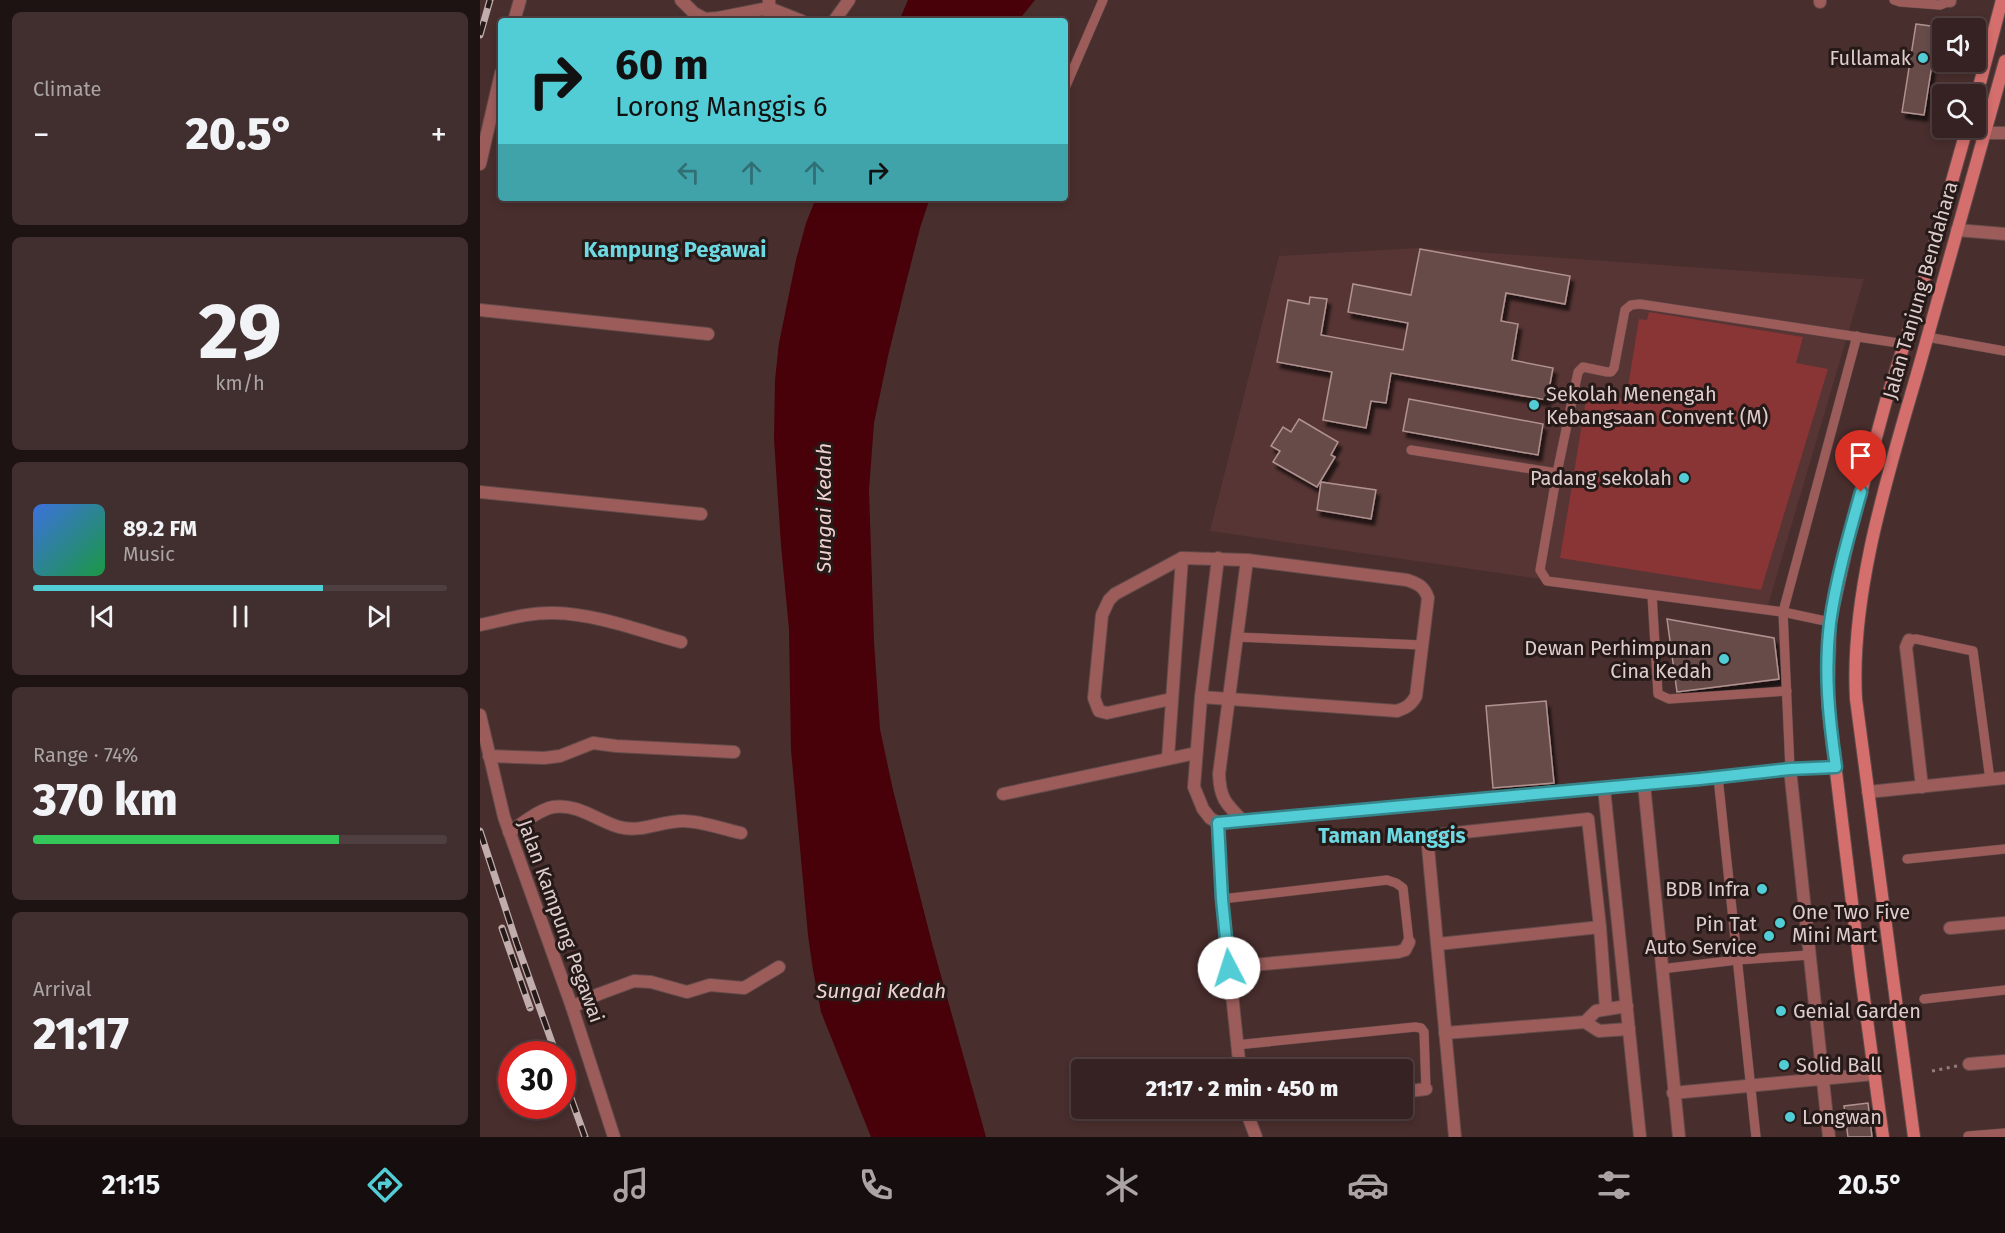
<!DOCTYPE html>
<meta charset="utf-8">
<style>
:root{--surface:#362222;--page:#412f2f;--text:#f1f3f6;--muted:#aaa4a5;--line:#503f40;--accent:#52ccd5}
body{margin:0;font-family:"Fira Sans",sans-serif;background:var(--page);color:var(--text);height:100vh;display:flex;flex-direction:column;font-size:22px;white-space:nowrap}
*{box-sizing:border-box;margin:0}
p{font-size:20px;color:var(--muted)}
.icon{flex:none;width:33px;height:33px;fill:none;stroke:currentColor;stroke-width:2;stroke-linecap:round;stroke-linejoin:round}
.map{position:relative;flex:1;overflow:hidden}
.panel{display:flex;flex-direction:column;gap:12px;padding:12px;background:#1e1313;width:480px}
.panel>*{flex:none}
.hud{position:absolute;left:18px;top:18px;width:570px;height:183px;border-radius:6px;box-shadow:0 3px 9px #0003,0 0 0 2px var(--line);background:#52ccd5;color:#111;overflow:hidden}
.buttons{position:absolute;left:1452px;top:18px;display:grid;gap:12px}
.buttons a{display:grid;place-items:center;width:54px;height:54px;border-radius:6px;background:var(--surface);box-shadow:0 3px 9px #0003,0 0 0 2px var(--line);font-size:30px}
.speed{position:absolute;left:18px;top:1041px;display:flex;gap:12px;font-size:30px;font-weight:700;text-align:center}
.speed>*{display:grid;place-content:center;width:78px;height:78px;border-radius:50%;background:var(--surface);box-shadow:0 3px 9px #0003,0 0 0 2px var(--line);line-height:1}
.speed .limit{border:9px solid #d22;background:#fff;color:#111}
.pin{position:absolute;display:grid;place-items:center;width:51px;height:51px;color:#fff;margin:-62px -26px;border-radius:50% 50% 50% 0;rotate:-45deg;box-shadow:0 0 6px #0007}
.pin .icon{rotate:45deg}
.me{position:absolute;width:66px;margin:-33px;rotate:355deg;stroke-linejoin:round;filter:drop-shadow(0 0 4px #0008)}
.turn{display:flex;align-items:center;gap:21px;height:126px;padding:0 18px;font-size:27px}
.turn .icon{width:78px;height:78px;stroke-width:2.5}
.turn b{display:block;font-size:42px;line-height:51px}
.lanes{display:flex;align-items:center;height:57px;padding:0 18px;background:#0003;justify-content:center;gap:30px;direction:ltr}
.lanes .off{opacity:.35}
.big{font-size:45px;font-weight:800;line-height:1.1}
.panel .tile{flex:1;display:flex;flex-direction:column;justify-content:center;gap:9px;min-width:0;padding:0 21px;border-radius:9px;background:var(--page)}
.panel .dial{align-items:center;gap:0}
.dial b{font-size:78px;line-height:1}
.song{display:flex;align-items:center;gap:18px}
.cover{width:72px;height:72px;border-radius:9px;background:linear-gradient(135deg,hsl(220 70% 55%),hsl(140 70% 35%))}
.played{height:6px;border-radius:3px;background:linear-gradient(90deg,var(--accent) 70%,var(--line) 70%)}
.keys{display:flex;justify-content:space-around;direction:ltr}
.heat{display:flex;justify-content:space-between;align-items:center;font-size:33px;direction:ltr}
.charge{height:9px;border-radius:4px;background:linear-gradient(90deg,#34c759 74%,var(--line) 0)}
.trip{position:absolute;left:591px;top:1059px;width:342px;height:60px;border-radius:6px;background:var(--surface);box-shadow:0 3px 9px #0003,0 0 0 2px var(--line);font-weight:800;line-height:60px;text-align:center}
.tabs{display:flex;height:96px;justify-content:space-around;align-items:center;background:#160e0e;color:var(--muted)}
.tabs .icon{width:42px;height:42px}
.tabs .on{color:var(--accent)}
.tabs b{font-size:27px;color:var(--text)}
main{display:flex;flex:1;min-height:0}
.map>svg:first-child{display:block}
.built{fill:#563534}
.green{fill:#893435}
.water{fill:#480009}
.building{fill:#664b49;stroke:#b19290;stroke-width:1.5;filter:url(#shadow)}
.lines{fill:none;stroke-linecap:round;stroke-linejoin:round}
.service-casing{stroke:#634b4a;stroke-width:10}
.minor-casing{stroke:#634b4a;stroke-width:14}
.secondary-casing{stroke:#634b4a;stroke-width:14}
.path{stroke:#927d7c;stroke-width:3;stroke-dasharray:3 4.5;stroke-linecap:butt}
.service{stroke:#9c5c5a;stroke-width:9}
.minor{stroke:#9c5c5a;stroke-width:12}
.secondary{stroke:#d46f6d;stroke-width:12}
.rail-casing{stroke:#c0adac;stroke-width:7}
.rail{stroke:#261a19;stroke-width:4.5;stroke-dasharray:14;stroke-linecap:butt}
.route-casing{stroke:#35858a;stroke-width:15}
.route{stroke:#52ccd5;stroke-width:10}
.poi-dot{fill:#52ccd5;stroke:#261a19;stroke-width:2}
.labels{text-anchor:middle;stroke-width:6;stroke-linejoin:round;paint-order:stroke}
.poi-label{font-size:20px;fill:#decdcc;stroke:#261a19;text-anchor:end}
.street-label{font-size:20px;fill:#decdcc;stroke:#261a19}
.water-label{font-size:21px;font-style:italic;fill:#edd1cf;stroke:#261a19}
.neighbourhood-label{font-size:21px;font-weight:bold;fill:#6ed9e2;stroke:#261a19}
.quarter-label{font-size:22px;font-weight:bold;fill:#6ed9e2;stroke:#261a19}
</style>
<main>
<section class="panel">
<div class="tile"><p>Climate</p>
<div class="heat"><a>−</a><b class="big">20.5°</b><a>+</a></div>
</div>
<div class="tile dial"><b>29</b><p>km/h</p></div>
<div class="tile">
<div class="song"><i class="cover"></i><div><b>89.2 FM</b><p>Music</p></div></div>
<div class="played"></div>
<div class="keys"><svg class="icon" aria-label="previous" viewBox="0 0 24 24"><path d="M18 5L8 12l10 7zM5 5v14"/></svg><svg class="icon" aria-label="pause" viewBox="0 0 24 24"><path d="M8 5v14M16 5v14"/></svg><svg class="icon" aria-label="next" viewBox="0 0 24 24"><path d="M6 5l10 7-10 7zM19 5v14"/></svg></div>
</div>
<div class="tile"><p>Range · 74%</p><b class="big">370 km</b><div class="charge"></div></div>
<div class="tile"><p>Arrival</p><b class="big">21:17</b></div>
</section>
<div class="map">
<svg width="1525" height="1137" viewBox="0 0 1525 1137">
<defs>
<filter id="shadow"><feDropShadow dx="3.5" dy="6" stdDeviation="1.5" flood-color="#0009"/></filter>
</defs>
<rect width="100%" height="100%" fill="#482e2d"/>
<!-- built -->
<polygon class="built" points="939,248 1384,279 1286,612 730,531 799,256"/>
<!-- green -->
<polygon class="green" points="1169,312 1323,337 1316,363 1348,369 1281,590 1080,558 1107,393 1146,399 1159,319 1167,320"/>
<!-- water -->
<g class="water">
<polygon points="428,0 555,0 538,21 419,21"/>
<polygon points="336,198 450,198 440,228 425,287 408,356 394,423 389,490 394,642 400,729 413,790 453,947 506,1137 391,1137 341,1012 333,970 328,935 311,750 309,629 301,545 294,439 295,380 299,343 316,260 326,223"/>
</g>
<!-- building -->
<g class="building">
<polygon points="1436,24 1458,27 1444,115 1422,112"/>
<polygon points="940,249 1090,276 1085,304 1026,293 1021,321 1038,324 1032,360 1073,368 1067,400 911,373 906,403 891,401 886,428 843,420 852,372 797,362 808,300 829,304 830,297 847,299 841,335 923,350 928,323 868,312 873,284 931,295"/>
<polygon points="929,399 1063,424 1058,455 923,431"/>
<polygon points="819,419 858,442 851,455 855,457 837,487 793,462 800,451 791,446 803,427 811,432"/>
<polygon points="841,482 896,490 891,519 837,510"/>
<polygon points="1187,619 1294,638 1299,679 1197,692"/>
<polygon points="1066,701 1074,783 1013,788 1006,706"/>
<polygon points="1388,1103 1392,1137 1368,1137 1364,1106"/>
</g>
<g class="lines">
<defs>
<g id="service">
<polyline points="1414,0 1420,2 1460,5 1470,1"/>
<polyline points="585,88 623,0"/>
<polyline points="1447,337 1525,351"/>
<polyline points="931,450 1077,473"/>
<polyline points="1172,595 1178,694 1189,699 1307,691"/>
<polyline points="1350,622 1303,612 1067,581 1060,570 1077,473 1098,372 1103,367 1127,372 1131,372 1134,368 1145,310 1151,305 1160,304 1425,344"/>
<polyline points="756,637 942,645"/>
<polyline points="1429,640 1436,639 1493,651 1510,780"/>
<polyline points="1310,769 1303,612 1377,336"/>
<polyline points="1238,777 1276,1137"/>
<polyline points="1427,859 1525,849"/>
<polyline points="742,899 907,880 916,883 923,888 929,942"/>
<polyline points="1181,969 1257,960 1329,955"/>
<polyline points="1444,999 1525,990"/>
<polyline points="756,1045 935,1027 941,1028 944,1032 946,1089"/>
<polyline points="1488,1136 1525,1133"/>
</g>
<g id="minor">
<polyline points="201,0 214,13 225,19 238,18 289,8 322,21"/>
<polyline points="289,1 289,21"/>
<polyline points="1470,1 1470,0"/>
<polyline points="1340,2 1340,0"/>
<polyline points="34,21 40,0"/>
<polyline points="354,21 369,0"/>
<polyline points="1505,133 1525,133"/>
<polyline points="0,164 21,73"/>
<polyline points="1477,230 1525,234"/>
<polyline points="0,310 228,334"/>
<polyline points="0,492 221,514"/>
<path d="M0 625C24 620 50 612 74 613 117 614 160 631 201 642"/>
<polyline points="1429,640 1426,647 1442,787"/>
<path d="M691 699 627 713 619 711 614 698 622 615 629 600 635 594 702 558 767 560 927 580C938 584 944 586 948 598L936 696C931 705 926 708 917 711L721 697"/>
<polyline points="0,715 24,817 92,1007 134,1137"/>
<polyline points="9,756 64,758 80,756 113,743 136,746 254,752"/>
<polyline points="688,758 702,558"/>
<polyline points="1310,769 1349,1137"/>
<polyline points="1164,784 1199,1137"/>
<polyline points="1124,788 1160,1137"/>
<polyline points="1388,792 1525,778"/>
<polyline points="523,794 716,753"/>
<path d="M762 820C745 803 740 798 739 774L767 560"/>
<polyline points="738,823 1238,777 1310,769 1356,767"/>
<polyline points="738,823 730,818 723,809 714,787 721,697 738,558"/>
<polyline points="738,823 742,899 760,1070"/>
<path d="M29 832C42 824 58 810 73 807 97 803 118 821 139 827 161 833 181 821 203 821 222 821 242 829 261 833"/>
<polyline points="1470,928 1525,923"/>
<polyline points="958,944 1120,927 1126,1009"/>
<polyline points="749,967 918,952 925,950 929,942"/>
<polyline points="92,1007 119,994 154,981 171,982 207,992 230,985 264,988 299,967"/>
<polyline points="1105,1022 1116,1011 1147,1006"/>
<polyline points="965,1033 1105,1022 1119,1031 1149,1029"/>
<polyline points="1489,1064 1525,1061"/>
<polyline points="922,1092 946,1089"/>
<polyline points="1193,1093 1394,1074"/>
<polyline points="765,1108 776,1137"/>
<polyline points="975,1137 947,836 1108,819 1120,927"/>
</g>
<g id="secondary">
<polyline points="1496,98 1522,0"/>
<polyline points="1403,1137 1381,976 1348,706 1350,622 1369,537 1406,401 1439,298 1487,128"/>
<path d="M1434 1137 1376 699C1370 591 1409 471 1439 367 1468 265 1496 163 1525 61"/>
</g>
</defs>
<!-- service casing -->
<use href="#service" class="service-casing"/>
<!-- minor casing -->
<use href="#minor" class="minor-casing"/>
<!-- secondary casing -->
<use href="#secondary" class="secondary-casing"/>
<!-- path -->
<polyline class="path" points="1452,1071 1477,1066"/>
<!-- service -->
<use href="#service" class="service"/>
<!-- minor -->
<use href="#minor" class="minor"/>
<!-- secondary -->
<use href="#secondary" class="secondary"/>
<defs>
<g id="rail">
<polyline points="0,35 10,0"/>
<polyline points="0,831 37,944 76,1054"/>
<polyline points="22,928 50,1008"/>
<polyline points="82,1073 105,1137"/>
</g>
</defs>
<!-- rail casing -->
<use href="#rail" class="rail-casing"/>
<!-- rail -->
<use href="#rail" class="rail"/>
</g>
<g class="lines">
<defs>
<path id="route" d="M749 968 742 899 738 823 1220 779 1310 769 1356 767C1349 719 1344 672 1350 623 1356 579 1369 535 1381 492"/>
</defs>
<!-- route casing -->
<use href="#route" class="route-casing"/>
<!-- route -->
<use href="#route" class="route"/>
</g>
<!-- markers -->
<g class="poi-dot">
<circle cx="1443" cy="58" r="6"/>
<circle cx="1054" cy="405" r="6"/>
<circle cx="1204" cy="478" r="6"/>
<circle cx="1244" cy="659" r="6"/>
<circle cx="1282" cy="889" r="6"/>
<circle cx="1300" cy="923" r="6"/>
<circle cx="1289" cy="936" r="6"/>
<circle cx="1301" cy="1011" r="6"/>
<circle cx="1304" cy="1065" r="6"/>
<circle cx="1310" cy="1117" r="6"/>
</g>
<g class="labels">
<!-- poi labels -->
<g class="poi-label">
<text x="1431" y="65">Fullamak</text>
<text x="1066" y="401" text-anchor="start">Sekolah Menengah<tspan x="1066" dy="23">Kebangsaan Convent (M)</tspan></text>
<text x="1192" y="485">Padang sekolah</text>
<text x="1232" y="655">Dewan Perhimpunan<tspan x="1232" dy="23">Cina Kedah</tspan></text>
<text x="1270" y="896">BDB Infra</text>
<text x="1312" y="919" text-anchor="start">One Two Five<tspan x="1312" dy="23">Mini Mart</tspan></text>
<text x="1277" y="931">Pin Tat<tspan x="1277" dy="23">Auto Service</tspan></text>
<text x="1313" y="1018" text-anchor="start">Genial Garden</text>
<text x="1316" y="1072" text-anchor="start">Solid Ball</text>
<text x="1322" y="1124" text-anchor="start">Longwan</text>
</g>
<!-- street labels -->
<g class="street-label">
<text transform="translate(1440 290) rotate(-74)" y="7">Jalan Tanjung Bendahara</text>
<text transform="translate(81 921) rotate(70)" y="7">Jalan Kampung Pegawai</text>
</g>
<!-- water labels -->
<g class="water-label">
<text transform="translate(344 508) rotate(-90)" y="7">Sungai Kedah</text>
<text x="401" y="998">Sungai Kedah</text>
</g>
<!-- neighbourhood labels -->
<g class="neighbourhood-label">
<text x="912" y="843">Taman Manggis</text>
</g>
<!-- quarter labels -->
<g class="quarter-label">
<text x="195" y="257">Kampung Pegawai</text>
</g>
</g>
</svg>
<div class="buttons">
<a><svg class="icon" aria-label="sound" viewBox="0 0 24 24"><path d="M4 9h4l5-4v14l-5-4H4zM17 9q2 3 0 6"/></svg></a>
<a><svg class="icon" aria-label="search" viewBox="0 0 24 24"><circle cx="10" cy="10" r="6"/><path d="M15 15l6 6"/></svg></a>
</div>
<div class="speed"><div class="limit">30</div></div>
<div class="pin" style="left:1381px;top:492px;background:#d93025"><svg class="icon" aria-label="arrive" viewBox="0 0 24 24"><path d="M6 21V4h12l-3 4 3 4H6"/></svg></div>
<svg class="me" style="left:749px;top:968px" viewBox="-20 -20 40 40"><circle r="19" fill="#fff"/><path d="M0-13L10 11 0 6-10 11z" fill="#52ccd5"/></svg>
<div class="trip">21:17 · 2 min · 450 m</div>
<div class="hud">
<div class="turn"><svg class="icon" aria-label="right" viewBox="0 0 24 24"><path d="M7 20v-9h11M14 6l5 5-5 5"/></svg><div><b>60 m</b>Lorong Manggis 6</div></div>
<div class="lanes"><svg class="icon off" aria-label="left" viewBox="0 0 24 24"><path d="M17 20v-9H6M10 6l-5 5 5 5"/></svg><svg class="icon off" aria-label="ahead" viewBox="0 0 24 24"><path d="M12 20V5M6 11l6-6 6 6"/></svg><svg class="icon off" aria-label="ahead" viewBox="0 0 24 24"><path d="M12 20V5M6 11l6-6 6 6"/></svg><svg class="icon" aria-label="right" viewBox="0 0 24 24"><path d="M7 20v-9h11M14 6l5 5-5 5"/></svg></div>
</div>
</div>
</main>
<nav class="tabs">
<b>21:15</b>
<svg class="icon on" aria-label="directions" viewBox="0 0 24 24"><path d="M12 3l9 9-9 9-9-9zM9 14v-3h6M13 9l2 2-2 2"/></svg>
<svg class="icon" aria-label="music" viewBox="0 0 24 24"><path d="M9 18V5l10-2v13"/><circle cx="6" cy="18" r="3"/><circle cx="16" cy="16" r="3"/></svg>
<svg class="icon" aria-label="phone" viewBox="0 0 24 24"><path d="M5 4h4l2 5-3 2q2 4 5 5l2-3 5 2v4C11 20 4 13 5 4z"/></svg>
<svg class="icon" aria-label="climate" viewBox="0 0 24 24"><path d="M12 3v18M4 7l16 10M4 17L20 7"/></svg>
<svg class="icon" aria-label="car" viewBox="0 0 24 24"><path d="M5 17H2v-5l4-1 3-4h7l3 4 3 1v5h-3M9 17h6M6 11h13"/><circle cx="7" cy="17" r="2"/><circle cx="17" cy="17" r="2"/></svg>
<svg class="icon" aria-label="filters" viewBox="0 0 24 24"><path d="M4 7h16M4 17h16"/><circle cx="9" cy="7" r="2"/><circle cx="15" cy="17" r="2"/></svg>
<b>20.5°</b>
</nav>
